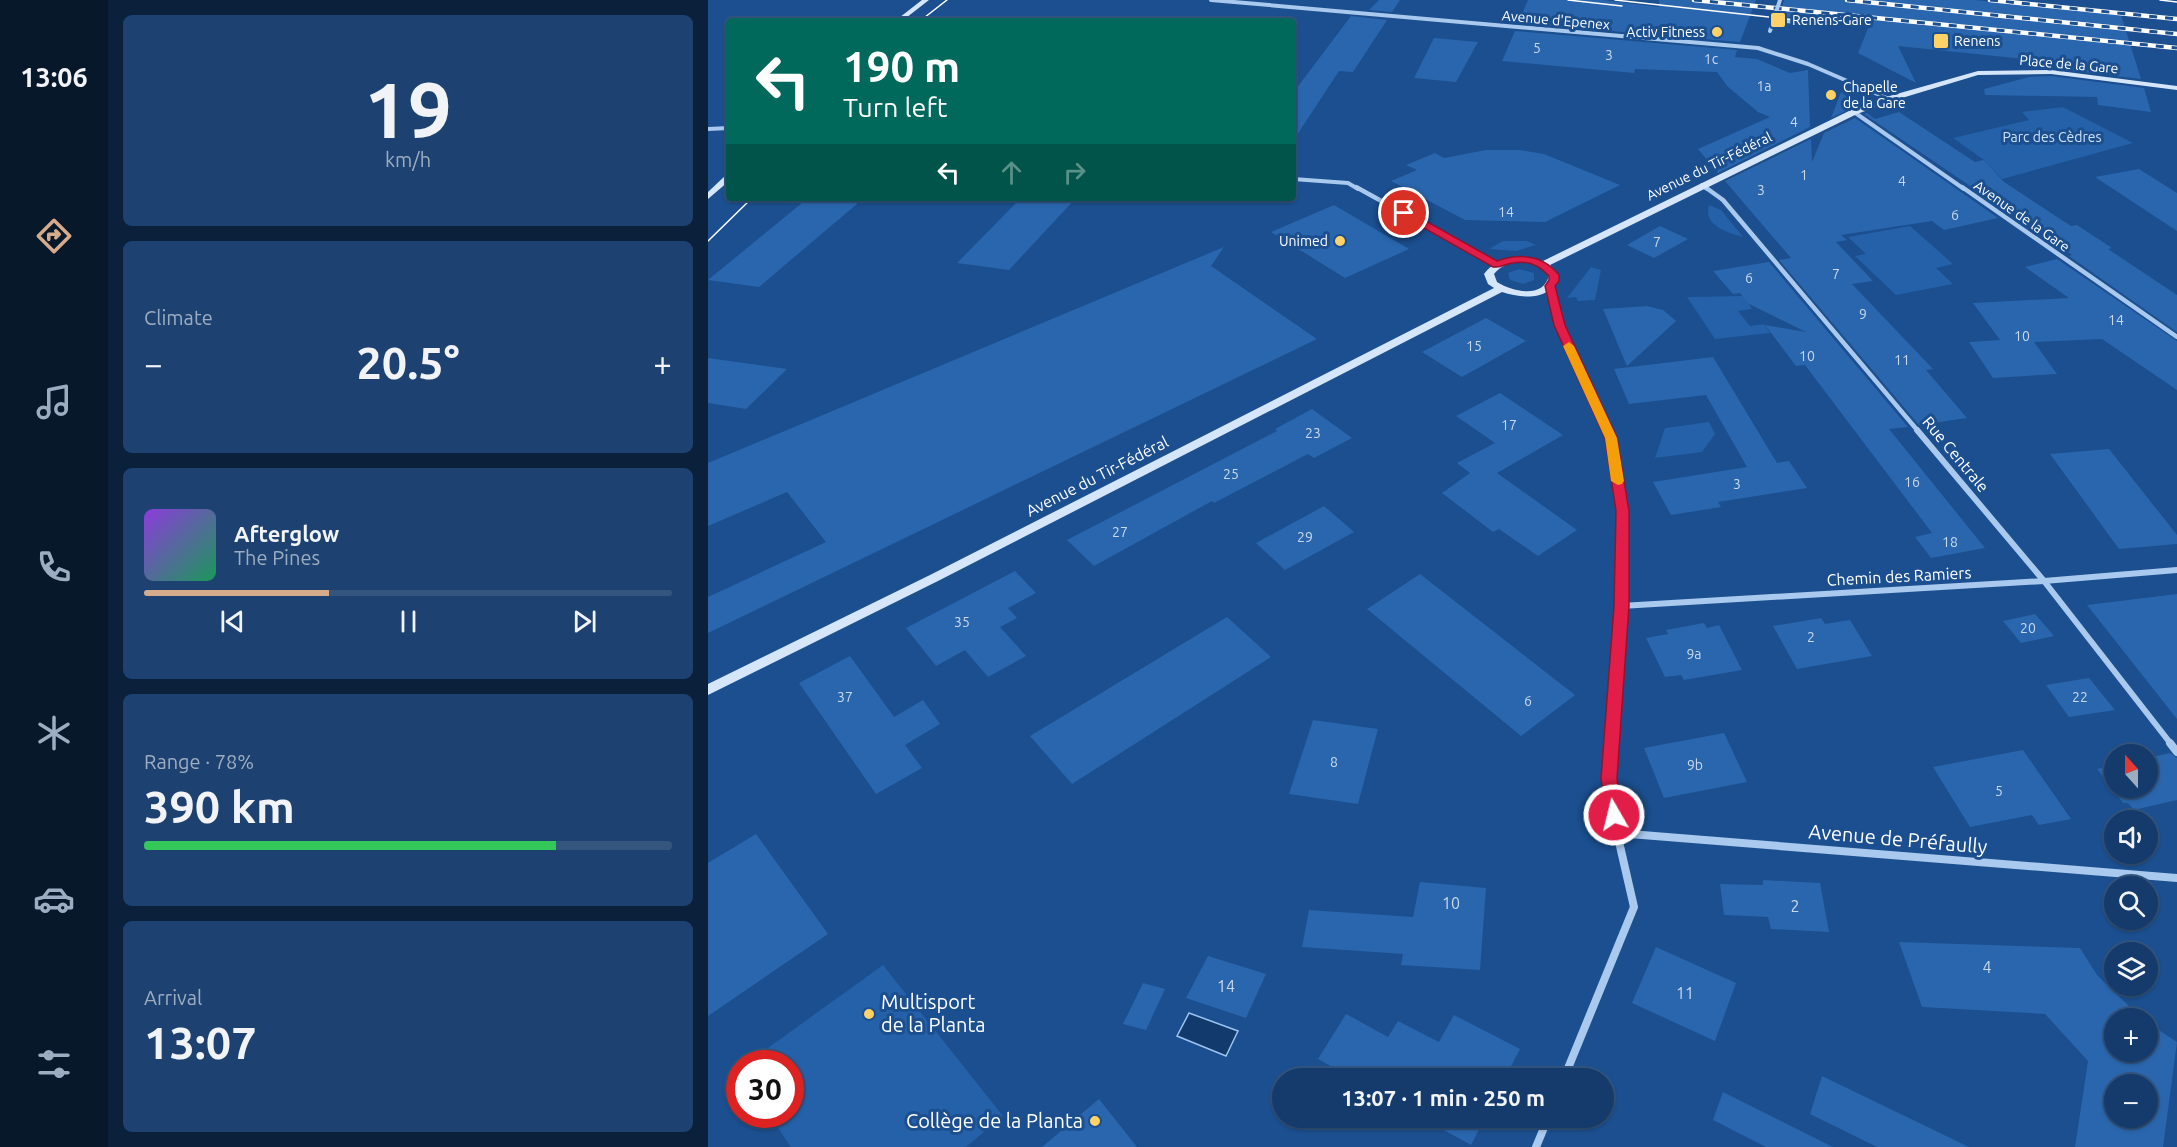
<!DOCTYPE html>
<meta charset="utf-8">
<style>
:root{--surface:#143b6b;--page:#1d4271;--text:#f1f3f6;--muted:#9dadc1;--line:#33557e;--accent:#d6ab8b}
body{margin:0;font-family:Ubuntu,sans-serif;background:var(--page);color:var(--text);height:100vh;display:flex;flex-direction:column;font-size:22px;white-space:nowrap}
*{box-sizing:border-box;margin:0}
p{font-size:20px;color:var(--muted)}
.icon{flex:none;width:33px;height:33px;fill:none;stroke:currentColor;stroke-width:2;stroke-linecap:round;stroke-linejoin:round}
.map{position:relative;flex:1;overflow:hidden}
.side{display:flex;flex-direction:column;gap:15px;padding:15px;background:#0b203b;width:600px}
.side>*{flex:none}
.hud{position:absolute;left:18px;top:18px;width:570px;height:183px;border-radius:6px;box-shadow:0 2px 4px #0004,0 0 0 2px var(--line);background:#00695c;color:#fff;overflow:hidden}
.needle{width:39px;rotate:339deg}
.controls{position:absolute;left:1396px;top:744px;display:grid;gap:12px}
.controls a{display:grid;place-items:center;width:54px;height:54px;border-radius:50%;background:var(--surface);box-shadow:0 2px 4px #0004,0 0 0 2px var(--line);font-size:30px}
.speed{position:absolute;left:18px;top:1050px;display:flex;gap:12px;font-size:30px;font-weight:700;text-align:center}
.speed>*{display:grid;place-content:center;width:78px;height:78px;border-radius:50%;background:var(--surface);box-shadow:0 2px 4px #0004,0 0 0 2px var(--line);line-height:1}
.speed .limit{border:9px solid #d22;background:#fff;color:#111}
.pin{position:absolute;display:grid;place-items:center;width:51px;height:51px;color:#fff;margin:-26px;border:3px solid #fff;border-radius:50%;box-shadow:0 2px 6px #0007}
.me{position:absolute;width:66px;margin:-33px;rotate:352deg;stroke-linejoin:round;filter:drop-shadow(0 0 4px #0008)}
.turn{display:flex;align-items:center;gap:21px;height:126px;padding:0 18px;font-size:27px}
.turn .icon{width:78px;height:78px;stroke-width:2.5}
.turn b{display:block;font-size:42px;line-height:51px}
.lanes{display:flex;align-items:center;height:57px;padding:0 18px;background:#0003;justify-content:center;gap:30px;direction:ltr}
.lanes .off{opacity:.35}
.big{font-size:45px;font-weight:700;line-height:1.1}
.side .widget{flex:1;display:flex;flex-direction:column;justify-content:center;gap:9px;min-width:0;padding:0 21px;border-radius:9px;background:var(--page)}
.side .dial{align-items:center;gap:0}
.dial b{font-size:78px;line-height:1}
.song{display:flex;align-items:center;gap:18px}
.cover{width:72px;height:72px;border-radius:9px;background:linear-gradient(135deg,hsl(270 70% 55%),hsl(150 70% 35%))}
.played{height:6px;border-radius:3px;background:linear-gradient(90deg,var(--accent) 35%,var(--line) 35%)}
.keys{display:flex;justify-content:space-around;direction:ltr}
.heat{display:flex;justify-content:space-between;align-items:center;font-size:33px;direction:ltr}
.charge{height:9px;border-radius:4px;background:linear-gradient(90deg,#34c759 78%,var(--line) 0)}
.trip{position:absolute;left:564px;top:1068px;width:342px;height:60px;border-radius:30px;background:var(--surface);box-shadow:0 2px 4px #0004,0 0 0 2px var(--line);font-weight:700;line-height:60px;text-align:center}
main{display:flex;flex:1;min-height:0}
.menu{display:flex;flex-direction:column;width:108px;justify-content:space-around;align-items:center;background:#08182b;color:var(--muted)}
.menu .icon{width:42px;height:42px}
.menu .on{color:var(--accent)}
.menu b{font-size:27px;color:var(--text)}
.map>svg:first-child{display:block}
.green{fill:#2461a8}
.water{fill:#123a6d;stroke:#9cc4f0;stroke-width:1.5}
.building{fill:#2a66ad;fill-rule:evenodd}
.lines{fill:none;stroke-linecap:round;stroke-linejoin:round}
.street-far3{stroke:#a9c9ee;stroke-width:4}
.street-far2{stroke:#a9c9ee;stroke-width:4.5}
.street-far1{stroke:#a9c9ee;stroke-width:6}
.street{stroke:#a9c9ee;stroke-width:8}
.secondary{fill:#d6e6fa;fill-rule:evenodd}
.tram{stroke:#fff;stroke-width:1.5}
.rail-casing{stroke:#fff;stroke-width:4.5}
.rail{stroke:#1b4f8f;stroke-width:3;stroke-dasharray:8;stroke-linecap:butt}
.street-bridge{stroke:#a9c9ee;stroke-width:4}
.route{fill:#e11d48;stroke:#92132f;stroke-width:1.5}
.slow{fill:#f59e0b}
.poi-dot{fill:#ffd166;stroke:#1b4f8f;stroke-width:2}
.labels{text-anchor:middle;stroke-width:6;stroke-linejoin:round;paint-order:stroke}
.far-street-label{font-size:14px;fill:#fff;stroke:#1b4f8f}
.far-poi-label{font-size:14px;fill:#fff;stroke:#1b4f8f;text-anchor:start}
.number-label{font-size:14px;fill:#cad9ea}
.far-park-label{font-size:14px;fill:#cfe3fa;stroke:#1b4f8f}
.street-label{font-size:16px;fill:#fff;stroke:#1b4f8f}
.near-number-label{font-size:16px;fill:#cad9ea}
.near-street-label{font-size:20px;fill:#fff;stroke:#1b4f8f}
.near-poi-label{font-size:20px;fill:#fff;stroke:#1b4f8f;text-anchor:start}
</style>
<main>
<nav class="menu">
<b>13:06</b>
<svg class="icon on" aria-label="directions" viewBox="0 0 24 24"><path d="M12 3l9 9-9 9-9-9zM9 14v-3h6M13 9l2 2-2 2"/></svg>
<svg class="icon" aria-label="music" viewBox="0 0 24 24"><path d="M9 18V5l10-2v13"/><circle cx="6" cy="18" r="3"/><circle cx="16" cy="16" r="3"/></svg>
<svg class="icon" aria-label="phone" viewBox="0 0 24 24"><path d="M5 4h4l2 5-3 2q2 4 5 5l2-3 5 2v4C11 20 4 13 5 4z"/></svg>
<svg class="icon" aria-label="climate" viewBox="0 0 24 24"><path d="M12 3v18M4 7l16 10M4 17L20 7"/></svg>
<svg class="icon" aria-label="car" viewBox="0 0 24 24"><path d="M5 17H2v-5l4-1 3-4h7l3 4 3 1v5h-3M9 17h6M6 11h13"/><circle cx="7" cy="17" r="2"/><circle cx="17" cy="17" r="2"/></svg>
<svg class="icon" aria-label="filters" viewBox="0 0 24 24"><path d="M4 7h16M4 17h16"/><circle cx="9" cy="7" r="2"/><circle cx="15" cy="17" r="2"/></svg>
</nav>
<section class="side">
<div class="widget dial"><b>19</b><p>km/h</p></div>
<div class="widget"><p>Climate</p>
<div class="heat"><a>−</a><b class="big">20.5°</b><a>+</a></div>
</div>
<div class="widget">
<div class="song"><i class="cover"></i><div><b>Afterglow</b><p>The Pines</p></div></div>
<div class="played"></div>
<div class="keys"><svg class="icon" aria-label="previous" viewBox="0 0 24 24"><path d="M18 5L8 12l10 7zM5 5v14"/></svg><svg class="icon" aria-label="pause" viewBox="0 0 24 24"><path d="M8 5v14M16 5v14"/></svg><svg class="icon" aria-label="next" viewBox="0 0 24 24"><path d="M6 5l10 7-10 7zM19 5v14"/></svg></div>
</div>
<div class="widget"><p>Range · 78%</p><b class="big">390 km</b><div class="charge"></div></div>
<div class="widget"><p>Arrival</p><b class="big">13:07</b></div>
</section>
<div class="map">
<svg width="1469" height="1147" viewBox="0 0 1469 1147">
<rect width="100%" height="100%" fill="#1b4f8f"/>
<!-- green -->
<g class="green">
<polygon points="1355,107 1425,143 1294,179 1276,160 1245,138 1321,120 1314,112"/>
<path d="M1001 205 1013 210 1035 237C1020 233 994 225 1001 205Z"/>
<polygon points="1202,226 1245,264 1228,268 1245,284 1188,295 1147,256 1158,254 1140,237"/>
<polygon points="795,241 819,241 828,245 808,251 781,249"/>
<polygon points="883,267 893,270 887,300 870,301 868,297 859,298"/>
<polygon points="811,269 826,273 826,280 815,284 802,280 800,273"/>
<polygon points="1036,296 1044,309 1030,311 1042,326 1056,324 1062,333 1007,339 979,297"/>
<polygon points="1001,422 1007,434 994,452 947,458 957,428"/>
<polygon points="175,965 295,1116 258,1147 83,1147 61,1115 82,1114 82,1064 39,1063"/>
</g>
<!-- water -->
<polygon class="water" points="481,1013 530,1031 518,1056 469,1036"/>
<!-- building -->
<g class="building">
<polygon points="671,0 692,0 684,12 661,10"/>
<polygon points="820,0 895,0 951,7 951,0 1048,0 1032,42 810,23"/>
<polygon points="1076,0 1267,0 1413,15 1433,79 1350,69 1365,64 1190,46 1208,83 1150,53 1161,26 1072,16"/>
<polygon points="643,16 679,20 645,72 631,71 585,141 585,93"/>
<polygon points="807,31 1029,50 1027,57 1049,59 1082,73 1100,70 1102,127 1010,173 990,149 1062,117 1050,112 1020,87 1009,72 927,69 926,73 794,61"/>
<polygon points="726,38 770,42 748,82 706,78"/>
<polygon points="1343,76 1436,88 1443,112 1390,105 1389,97 1277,95 1276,89 1321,77"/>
<polygon points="1133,92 1150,105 1123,118"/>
<polygon points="1191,112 1267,162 1276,160 1296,182 1363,226 1369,225 1404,248 1400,249 1469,295 1469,332 1361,256 1364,255 1156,114 1159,113 1167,119"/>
<polygon points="1147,118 1290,218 1236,230 1224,221 1133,235 1139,240 1128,242 1165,281 1144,284 1225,369 1218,370 1259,418 1211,425 1071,260 1083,258 1017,181 1103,139 1104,162 1116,133"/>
<polygon points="778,150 811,150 836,154 912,185 837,222 757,220 683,181 709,170 698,165 727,153 736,158"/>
<polygon points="1431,169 1469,193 1469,231 1387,177"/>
<polygon points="100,198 156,198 51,287 0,280"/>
<polygon points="313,198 368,198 301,270 249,263"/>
<polygon points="626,205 701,249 637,278 563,232"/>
<polygon points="952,226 980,239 946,258 919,245"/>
<polygon points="516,247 503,266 609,339 0,633 0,597 118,542 79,492 0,526 0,463"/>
<polygon points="1349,259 1469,341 1469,390 1394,339 1326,342 1349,374 1285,378 1261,342 1292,340 1265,303 1361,298 1317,267"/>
<polygon points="1061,262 1200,427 1181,429 1277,548 1223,558 1207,537 1224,533 1097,365 1088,366 1057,325 1098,332 1041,304 1032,293 1025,294 1005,271"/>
<polygon points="939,306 955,310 968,321 919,366 895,309"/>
<polygon points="778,318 818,341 754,377 714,352"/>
<polygon points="1005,357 1069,463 1081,461 1099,488 1010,502 1013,507 963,515 945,482 1039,467 998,395 921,404 906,369"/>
<polygon points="0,358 79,369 38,409 0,403"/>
<polygon points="792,393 855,435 789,473 869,530 830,556 791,529 785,532 734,493 762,473 749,463 787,443 748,416"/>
<polygon points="604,409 644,438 606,458 600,454 506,503 504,501 386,566 359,540 569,431 567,429"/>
<polygon points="1401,449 1469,535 1469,544 1411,549 1342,454"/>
<polygon points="616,506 646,532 577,570 548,543"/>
<polygon points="307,571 328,593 300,608 309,618 292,627 318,656 280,677 257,650 228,666 198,628"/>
<polygon points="712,574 867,695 813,736 659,609"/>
<polygon points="1469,594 1469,719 1379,605"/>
<polygon points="1327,614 1346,636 1313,643 1295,621"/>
<polygon points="519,617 563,657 364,784 322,736"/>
<polygon points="1113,618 1117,624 1142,620 1164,656 1089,669 1065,626"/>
<polygon points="996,623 999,628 1011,625 1034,670 976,680 973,675 957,677 938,638 960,634 958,630"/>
<polygon points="142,656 186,717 215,700 232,724 197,745 214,768 168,794 91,683"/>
<polygon points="1381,678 1407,710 1361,717 1338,685"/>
<polygon points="605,720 670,729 650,804 581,794"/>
<polygon points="1016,733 1039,782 956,798 936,748"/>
<polygon points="1315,750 1363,819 1331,825 1324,815 1262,827 1225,767"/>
<polygon points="1462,753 1469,758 1469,800 1426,810 1420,803 1415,803 1389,769 1407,765 1407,788 1440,788 1440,758"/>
<polygon points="48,834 120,934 0,1016 0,863"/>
<polygon points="1055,880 1112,883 1121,932 1063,929 1060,917 1016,915 1012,884 1055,885"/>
<polygon points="712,882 778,888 772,970 693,965 695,954 594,947 601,910 705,917"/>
<path d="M1191 942 1372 948 1389 975 1433 1018H1407V1052H1440V1023L1469 1042 1455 1147H1367L1380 1061 1337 1014 1214 1007ZM1407 1084H1440V1118H1407Z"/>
<polygon points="948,947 1028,983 1007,1041 924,1003"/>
<polygon points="500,956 558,974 538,1018 478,998"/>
<polygon points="435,983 457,989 438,1030 415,1024"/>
<polygon points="638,1014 680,1037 690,1021 731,1042 746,1015 812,1049 797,1078 644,1078 610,1059"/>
<polygon points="1114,1076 1261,1147 1169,1147 1102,1114"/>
<polygon points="1015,1092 1125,1147 1058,1147 1005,1120"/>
<polygon points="391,1099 429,1147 334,1147"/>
<polygon points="714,1118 777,1118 763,1145"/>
</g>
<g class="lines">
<!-- street-far3 -->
<g class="street-far3">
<polyline points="503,0 1050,48 1100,64 1181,99"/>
<polyline points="1066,20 1088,22"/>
<polyline points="1146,112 1256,189"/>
<polyline points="0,129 21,128"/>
<polyline points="585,179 640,183 650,189"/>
<polyline points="994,185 999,189"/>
</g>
<!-- street-far2 -->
<g class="street-far2">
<polyline points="648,187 789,265"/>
<polyline points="997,187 1015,200 1210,431"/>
<polyline points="1254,187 1469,337"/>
<polyline points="842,286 851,325 900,431"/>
</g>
<!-- street-far1 -->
<g class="street-far1">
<polyline points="899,430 903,438 914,511 913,606 903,744"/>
<polyline points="1209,430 1336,581 1463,744"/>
<polyline points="913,606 1336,581 1469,570"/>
</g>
<!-- street -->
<g class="street">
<polyline points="1462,743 1469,752"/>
<polyline points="909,833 1469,878"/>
<polyline points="856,1078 926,907 909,833 901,778 903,743"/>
<polyline points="828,1147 840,1118"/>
</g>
<!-- secondary -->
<g class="secondary">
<polygon points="214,0 221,0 194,21 187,21"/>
<path d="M1343 70 1469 86V90L1343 74 1270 75 1184 101 1149 114 842 265 851 275C844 301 815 299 794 292L230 581 0 695V684L222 575 786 288 780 284 776 274C790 255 814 254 835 261L1143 110 1178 97 1270 71ZM813 262C825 263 834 266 841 275 836 299 805 292 789 282L786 274C793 265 802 263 813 262Z"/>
<polygon points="18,175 21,175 21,181 0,199 0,192"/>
</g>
<!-- tram -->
<g class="tram">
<polyline points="860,0 914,6"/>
<polyline points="907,0 1115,23"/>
<polyline points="1452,0 1469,2"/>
<polyline points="212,21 239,0"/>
<polyline points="0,241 44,198"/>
</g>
<defs>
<g id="rail">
<polyline points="986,0 1469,48"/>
<polyline points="1139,0 1469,34"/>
<polyline points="1282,0 1469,19"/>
</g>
</defs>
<!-- rail casing -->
<use href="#rail" class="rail-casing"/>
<!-- rail -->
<use href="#rail" class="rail"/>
<!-- street-bridge -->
<polyline class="street-bridge" points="1062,31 1072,0"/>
</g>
<!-- route -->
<path class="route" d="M693 211H700L789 261C813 253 835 255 851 275V281L847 286 857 325 909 438 921 511V606L909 778 914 815 912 820 906 822 900 820 898 815 893 778 906 606 908 511 897 438 846 325 837 286 841 280V276C831 265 820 260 805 263 797 264 792 268 785 267L693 215Z"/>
<!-- slow -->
<polygon class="slow" points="861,342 866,346 909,438 916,481 914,484 910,485 903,481 897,438 855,346"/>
<!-- markers -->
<g class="poi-dot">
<rect x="1062" y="12" width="16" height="16" rx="3"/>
<circle cx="1009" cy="32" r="6"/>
<rect x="1225" y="33" width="16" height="16" rx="3"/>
<circle cx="1123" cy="95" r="6"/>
<circle cx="632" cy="241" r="6"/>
<circle cx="161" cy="1014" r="6"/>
<circle cx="387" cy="1121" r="6"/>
</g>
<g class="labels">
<!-- far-street labels -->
<g class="far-street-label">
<text transform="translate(848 20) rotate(5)" y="5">Avenue d'Epenex</text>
<text transform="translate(1361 64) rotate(5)" y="5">Place de la Gare</text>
<text transform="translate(1001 166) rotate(-26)" y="5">Avenue du Tir-Fédéral</text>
<text transform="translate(1314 216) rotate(35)" y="5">Avenue de la Gare</text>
</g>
<!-- far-poi labels -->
<g class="far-poi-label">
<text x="1084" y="25">Renens-Gare</text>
<text x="997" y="37" text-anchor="end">Activ Fitness</text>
<text x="1246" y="46">Renens</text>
<text x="1135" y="92">Chapelle<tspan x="1135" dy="16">de la Gare</tspan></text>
<text x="620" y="246" text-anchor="end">Unimed</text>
</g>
<!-- number labels -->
<g class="number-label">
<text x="829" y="53">5</text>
<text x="901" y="60">3</text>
<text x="1003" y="64">1c</text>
<text x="1056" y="91">1a</text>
<text x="1086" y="127">4</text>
<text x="1096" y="180">1</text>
<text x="1194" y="186">4</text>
<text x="1053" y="195">3</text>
<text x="798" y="217">14</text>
<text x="1247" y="220">6</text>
<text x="949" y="247">7</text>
<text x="1128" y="279">7</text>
<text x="1041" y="283">6</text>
<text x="1155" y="319">9</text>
<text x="1408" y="325">14</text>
<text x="1314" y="341">10</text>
<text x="766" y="351">15</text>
<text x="1099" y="361">10</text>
<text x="1194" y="365">11</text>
<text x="801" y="430">17</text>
<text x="605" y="438">23</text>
<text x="523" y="479">25</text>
<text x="1204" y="487">16</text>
<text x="1029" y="489">3</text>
<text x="412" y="537">27</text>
<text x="597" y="542">29</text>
<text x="1242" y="547">18</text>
<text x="254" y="627">35</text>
<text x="1320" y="633">20</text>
<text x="1103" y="642">2</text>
<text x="986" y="659">9a</text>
<text x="137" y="702">37</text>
<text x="1372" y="702">22</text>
<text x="820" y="706">6</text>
<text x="626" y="767">8</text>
<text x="987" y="770">9b</text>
<text x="1291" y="796">5</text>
</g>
<!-- far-park labels -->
<g class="far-park-label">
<text x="1344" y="142">Parc des Cèdres</text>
</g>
<!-- street labels -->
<g class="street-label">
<text transform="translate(1248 454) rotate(50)" y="6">Rue Centrale</text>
<text transform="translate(389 476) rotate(-27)" y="6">Avenue du Tir-Fédéral</text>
<text transform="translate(1191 576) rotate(-3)" y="6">Chemin des Ramiers</text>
</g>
<!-- near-number labels -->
<g class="near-number-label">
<text x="743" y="909">10</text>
<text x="1087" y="912">2</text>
<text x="1279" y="973">4</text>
<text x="518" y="992">14</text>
<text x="977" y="999">11</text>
</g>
<!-- near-street labels -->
<g class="near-street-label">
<text transform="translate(1190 839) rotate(5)" y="7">Avenue de Préfaully</text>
</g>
<!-- near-poi labels -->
<g class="near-poi-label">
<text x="173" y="1009">Multisport<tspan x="173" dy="23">de la Planta</tspan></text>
<text x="375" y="1128" text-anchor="end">Collège de la Planta</text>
</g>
</g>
</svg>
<div class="controls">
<a><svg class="needle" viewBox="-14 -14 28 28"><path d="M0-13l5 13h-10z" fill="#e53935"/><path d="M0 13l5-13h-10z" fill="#9dadc1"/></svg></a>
<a><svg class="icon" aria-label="sound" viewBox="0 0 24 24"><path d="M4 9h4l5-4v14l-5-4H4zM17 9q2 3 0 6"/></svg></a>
<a><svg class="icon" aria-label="search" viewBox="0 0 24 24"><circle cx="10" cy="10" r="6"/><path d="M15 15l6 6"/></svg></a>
<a><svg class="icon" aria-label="layers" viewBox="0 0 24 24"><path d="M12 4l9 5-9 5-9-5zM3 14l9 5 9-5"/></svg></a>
<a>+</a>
<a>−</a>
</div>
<div class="speed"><div class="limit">30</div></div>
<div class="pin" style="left:696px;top:213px;background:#d93025"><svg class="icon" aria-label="arrive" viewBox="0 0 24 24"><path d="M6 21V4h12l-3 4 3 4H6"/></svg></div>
<svg class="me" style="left:906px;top:815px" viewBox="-20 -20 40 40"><circle r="17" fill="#e11d48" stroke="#fff" stroke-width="3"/><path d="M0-11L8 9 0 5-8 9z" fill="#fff"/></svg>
<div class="trip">13:07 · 1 min · 250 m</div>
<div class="hud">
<div class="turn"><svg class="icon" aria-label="left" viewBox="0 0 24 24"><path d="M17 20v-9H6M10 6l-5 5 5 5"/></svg><div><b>190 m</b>Turn left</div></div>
<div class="lanes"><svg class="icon" aria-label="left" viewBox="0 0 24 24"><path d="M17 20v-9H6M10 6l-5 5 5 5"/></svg><svg class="icon off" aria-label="ahead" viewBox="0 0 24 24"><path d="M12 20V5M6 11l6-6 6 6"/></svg><svg class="icon off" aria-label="right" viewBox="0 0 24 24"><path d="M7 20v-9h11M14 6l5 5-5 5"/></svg></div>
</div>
</div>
</main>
